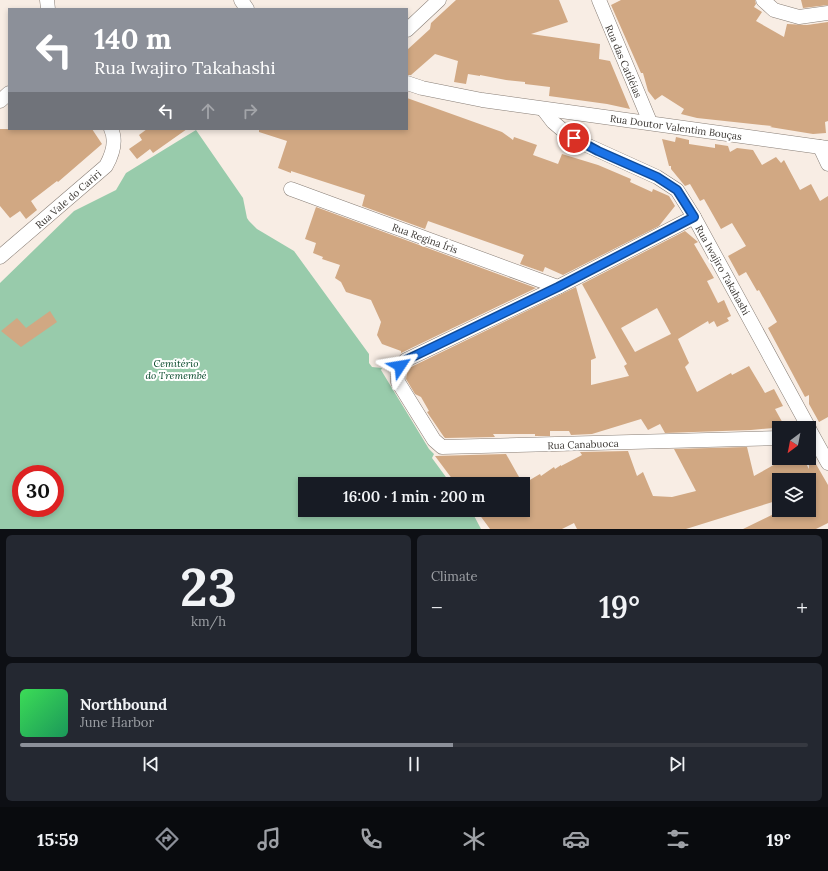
<!DOCTYPE html>
<meta charset="utf-8">
<style>
:root{--surface:#171b24;--page:#242831;--text:#f1f3f6;--muted:#9ea1a6;--line:#363941;--accent:#8c9099}
body{margin:0;font-family:Lora,serif;background:var(--page);color:var(--text);height:100vh;display:flex;flex-direction:column;font-size:15px;white-space:nowrap}
*{box-sizing:border-box;margin:0}
p{font-size:13px;color:var(--muted)}
.icon{flex:none;width:22px;height:22px;fill:none;stroke:currentColor;stroke-width:2;stroke-linecap:round;stroke-linejoin:round}
.map{position:relative;height:529px;overflow:hidden}
.sheet{display:flex;flex-direction:column;gap:6px;padding:6px;background:#0d0f14;flex:1}
.sheet>*{flex:none}
.guide{position:absolute;left:8px;top:8px;width:400px;height:122px;border-radius:0px;box-shadow:0 2px 6px #0003;background:#8c9099;color:#fff;overflow:hidden}
.needle{width:26px;rotate:212deg}
.buttons{position:absolute;left:772px;top:421px;display:grid;gap:8px}
.buttons a{display:grid;place-items:center;width:44px;height:44px;border-radius:0px;background:var(--surface);box-shadow:0 2px 6px #0003;font-size:20px}
.speed{position:absolute;left:12px;top:465px;display:flex;gap:8px;font-size:20px;font-weight:700;text-align:center}
.speed>*{display:grid;place-content:center;width:52px;height:52px;border-radius:50%;background:var(--surface);box-shadow:0 2px 6px #0003;line-height:1}
.speed .limit{border:6px solid #d22;background:#fff;color:#111}
.pin{position:absolute;display:grid;place-items:center;width:34px;height:34px;color:#fff;margin:-17px;border:2px solid #fff;border-radius:50%;box-shadow:0 1px 4px #0007}
.me{position:absolute;width:44px;margin:-22px;rotate:57deg;stroke-linejoin:round;filter:drop-shadow(0 0 3px #0008)}
.turn{display:flex;align-items:center;gap:14px;height:84px;padding:0 20px;font-size:18px}
.turn .icon{width:52px;height:52px;stroke-width:2.5}
.turn b{display:block;font-size:28px;line-height:34px}
.lanes{display:flex;align-items:center;height:38px;padding:0 20px;background:#0003;justify-content:center;gap:20px;direction:ltr}
.lanes .off{opacity:.35}
.big{font-size:30px;font-weight:600;line-height:1.1}
.sheet .card{flex:1;display:flex;flex-direction:column;justify-content:center;gap:6px;min-width:0;padding:0 14px;border-radius:6px;background:var(--page)}
.sheet .dial{align-items:center;gap:0}
.dial b{font-size:52px;line-height:1}
.song{display:flex;align-items:center;gap:12px}
.cover{width:48px;height:48px;border-radius:6px;background:linear-gradient(135deg,hsl(130 70% 55%),hsl(150 70% 35%))}
.played{height:4px;border-radius:2px;background:linear-gradient(90deg,var(--accent) 55%,var(--line) 55%)}
.keys{display:flex;justify-content:space-around;direction:ltr}
.heat{display:flex;justify-content:space-between;align-items:center;font-size:22px;direction:ltr}
.sheet .tiles{flex:1;display:grid;gap:6px;grid-template-columns:1fr 1fr}
.card:last-child{grid-column:span 2}
.trip{position:absolute;left:298px;top:477px;width:232px;height:40px;border-radius:0px;background:var(--surface);box-shadow:0 2px 6px #0003;font-weight:600;line-height:40px;text-align:center}
.dock{display:flex;height:64px;justify-content:space-around;align-items:center;background:#090b0e;color:var(--muted)}
.dock .icon{width:28px;height:28px}
.dock .active{color:var(--accent)}
.dock b{font-size:18px;color:var(--text)}
.map>svg:first-child{display:block}
.green{fill:#98cbab;fill-rule:evenodd}
.building{fill:#d1a883;fill-rule:evenodd}
.lines{fill:none;stroke-linecap:round;stroke-linejoin:round}
.street-casing{stroke:#887e76;stroke-width:15}
.street{stroke:#fff;stroke-width:14}
.route-casing{stroke:#114b97;stroke-width:10}
.route{stroke:#1a73e8;stroke-width:7}
.labels{text-anchor:middle;stroke-width:4;stroke-linejoin:round;paint-order:stroke}
.street-label{font-size:10px;fill:#3c3834;stroke:#fff}
.park-label{font-size:10px;font-style:italic;fill:#064729;stroke:#fff}
</style>
<div class="map">
<svg width="828" height="529" viewBox="0 0 828 529">
<rect width="100%" height="100%" fill="#f8ede4"/>
<!-- green -->
<path class="green" d="M196 130 243 198 247 218 249 221 257 229 294 251 369 354V363L372 367 382 368 381 370 429 449 434 454 432 458 451 484H305V510H471L481 529H0V283L74 211 116 190 126 173ZM21 474H55V508H21Z"/>
<!-- building -->
<g class="building">
<polygon points="456,0 559,0 568,22 531,34 600,44 599,59 610,61 630,109 607,104 549,96 550,87 525,84 525,82 506,80 480,75 480,76 468,74 466,84 454,82 458,61 435,54 411,75 407,75 407,50 430,29 431,23"/>
<polygon points="621,0 755,0 756,4 754,7 762,12 756,21 784,37 787,24 807,25 828,22 828,121 825,122 826,133 813,134 770,127 772,126 697,118 681,114 684,109 662,95 655,100 648,91 643,73 641,73 611,5"/>
<polygon points="801,0 828,0 828,5 803,8"/>
<polygon points="407,98 502,132 513,140 514,137 537,145 533,155 547,160 558,164 562,154 598,165 631,179 630,182 652,192 653,189 669,196 675,206 659,226 563,275 545,267 543,272 520,264 524,255 428,221 425,229 362,206 365,195 291,171 291,173 278,168 287,141 259,132 259,129 407,129"/>
<polygon points="0,129 92,129 102,144 58,182 57,181 31,201 37,210 26,219 20,211 10,218 0,206"/>
<polygon points="147,129 187,129 153,153 150,149 137,159 129,149 142,140 139,135"/>
<polygon points="676,137 689,140 689,144 715,148 715,144 728,146 730,152 737,148 753,150 762,165 776,157 781,163 784,160 800,190 811,184 820,201 828,196 828,417 819,422 809,404 809,395 805,397 768,328 777,322 759,290 757,291 746,272 739,276 728,256 746,246 732,223 721,229 704,199 700,201 690,184 685,186 671,169 671,166 669,166 662,139 675,142"/>
<polygon points="316,207 536,288 401,353 401,351 382,344 377,335 381,322 371,300 346,292 341,282 335,278 340,265 322,259 323,257 313,253 316,243 305,239"/>
<path d="M685 231 698 242 694 244 714 278 707 281 718 303 724 300 731 316 727 318 729 321 717 327 714 321 709 324 708 321 678 339 689 363 685 367 697 392 731 373 732 375 749 366 765 393 774 389 783 406 775 409 785 427 751 430 665 433 660 424 648 430 641 419 592 434 571 435 569 431H550V436H535V434H493L495 437 445 438 444 437 427 412 429 411 421 397 415 394 406 379 407 373 411 367 576 287 596 358 591 360V385L629 376 624 366 627 364 582 284ZM657 308 671 334 635 352 621 328Z"/>
<polygon points="50,311 57,322 21,347 1,331 17,318 26,328"/>
<polygon points="747,447 754,476 786,458 803,458 809,469 809,452 828,485 828,523 816,529 743,529 782,510 809,510 809,480 779,480 779,500 686,529 577,529 574,523 562,529 490,529 476,510 498,510 499,514 523,511 523,484 540,474 541,476 554,467 555,469 561,465 561,466 582,455 580,452 628,451 637,476 643,472 653,496 672,497 696,491 674,449"/>
<polygon points="506,454 523,484 456,484 435,456"/>
</g>
<g class="lines">
<defs>
<g id="street">
<polyline points="47,0 48,9"/>
<polyline points="241,0 247,9"/>
<polyline points="599,0 650,122"/>
<polyline points="763,0 774,10 799,17 828,13"/>
<polyline points="407,30 439,0"/>
<polyline points="407,83 422,88 482,100 828,148"/>
<polyline points="0,101 9,93"/>
<polyline points="543,109 553,122 566,133 582,143 657,177 677,190 694,217 809,428"/>
<polyline points="820,147 828,164"/>
<polyline points="291,189 558,287"/>
<path d="M694 217 558 287 406 360C398 367 397 372 398 382L434 440 442 447 779 438"/>
<path d="M0 257 106 166C112 155 117 141 111 129"/>
<polyline points="809,429 828,463"/>
</g>
</defs>
<!-- street casing -->
<use href="#street" class="street-casing"/>
<!-- street -->
<use href="#street" class="street"/>
</g>
<g class="lines">
<defs>
<polyline id="route" points="400,366 406,360 558,287 694,217 677,190 657,177 598,151 574,138"/>
</defs>
<!-- route casing -->
<use href="#route" class="route-casing"/>
<!-- route -->
<use href="#route" class="route"/>
</g>
<g class="labels">
<!-- street labels -->
<g class="street-label">
<text transform="translate(624 61) rotate(67)" y="4">Rua das Catiléias</text>
<text transform="translate(676 127) rotate(8)" y="4">Rua Doutor Valentim Bouças</text>
<text transform="translate(68 199) rotate(-41)" y="4">Rua Vale do Cariri</text>
<text transform="translate(425 238) rotate(20)" y="4">Rua Regina Íris</text>
<text transform="translate(723 270) rotate(61)" y="4">Rua Iwajiro Takahashi</text>
<text transform="translate(583 444) rotate(-2)" y="4">Rua Canabuoca</text>
</g>
<!-- park labels -->
<g class="park-label">
<text x="176" y="367">Cemitério<tspan x="176" dy="12">do Tremembé</tspan></text>
</g>
</g>
</svg>
<div class="buttons">
<a><svg class="needle" viewBox="-14 -14 28 28"><path d="M0-13l5 13h-10z" fill="#e53935"/><path d="M0 13l5-13h-10z" fill="#9ea1a6"/></svg></a>
<a><svg class="icon" aria-label="layers" viewBox="0 0 24 24"><path d="M12 4l9 5-9 5-9-5zM3 14l9 5 9-5"/></svg></a>
</div>
<div class="speed"><div class="limit">30</div></div>
<div class="pin" style="left:574px;top:138px;background:#d93025"><svg class="icon" aria-label="arrive" viewBox="0 0 24 24"><path d="M6 21V4h12l-3 4 3 4H6"/></svg></div>
<svg class="me" style="left:400px;top:366px" viewBox="-20 -20 40 40"><path d="M0-17L14 15 0 8-14 15z" fill="#1a73e8" stroke="#fff" stroke-width="4"/></svg>
<div class="trip">16:00 · 1 min · 200 m</div>
<div class="guide">
<div class="turn"><svg class="icon" aria-label="left" viewBox="0 0 24 24"><path d="M17 20v-9H6M10 6l-5 5 5 5"/></svg><div><b>140 m</b>Rua Iwajiro Takahashi</div></div>
<div class="lanes"><svg class="icon" aria-label="left" viewBox="0 0 24 24"><path d="M17 20v-9H6M10 6l-5 5 5 5"/></svg><svg class="icon off" aria-label="ahead" viewBox="0 0 24 24"><path d="M12 20V5M6 11l6-6 6 6"/></svg><svg class="icon off" aria-label="right" viewBox="0 0 24 24"><path d="M7 20v-9h11M14 6l5 5-5 5"/></svg></div>
</div>
</div>
<section class="sheet">
<div class="tiles">
<div class="card dial"><b>23</b><p>km/h</p></div>
<div class="card"><p>Climate</p>
<div class="heat"><a>−</a><b class="big">19°</b><a>+</a></div>
</div>
<div class="card">
<div class="song"><i class="cover"></i><div><b>Northbound</b><p>June Harbor</p></div></div>
<div class="played"></div>
<div class="keys"><svg class="icon" aria-label="previous" viewBox="0 0 24 24"><path d="M18 5L8 12l10 7zM5 5v14"/></svg><svg class="icon" aria-label="pause" viewBox="0 0 24 24"><path d="M8 5v14M16 5v14"/></svg><svg class="icon" aria-label="next" viewBox="0 0 24 24"><path d="M6 5l10 7-10 7zM19 5v14"/></svg></div>
</div>
</div>
</section>
<nav class="dock">
<b>15:59</b>
<svg class="icon active" aria-label="directions" viewBox="0 0 24 24"><path d="M12 3l9 9-9 9-9-9zM9 14v-3h6M13 9l2 2-2 2"/></svg>
<svg class="icon" aria-label="music" viewBox="0 0 24 24"><path d="M9 18V5l10-2v13"/><circle cx="6" cy="18" r="3"/><circle cx="16" cy="16" r="3"/></svg>
<svg class="icon" aria-label="phone" viewBox="0 0 24 24"><path d="M5 4h4l2 5-3 2q2 4 5 5l2-3 5 2v4C11 20 4 13 5 4z"/></svg>
<svg class="icon" aria-label="climate" viewBox="0 0 24 24"><path d="M12 3v18M4 7l16 10M4 17L20 7"/></svg>
<svg class="icon" aria-label="car" viewBox="0 0 24 24"><path d="M5 17H2v-5l4-1 3-4h7l3 4 3 1v5h-3M9 17h6M6 11h13"/><circle cx="7" cy="17" r="2"/><circle cx="17" cy="17" r="2"/></svg>
<svg class="icon" aria-label="filters" viewBox="0 0 24 24"><path d="M4 7h16M4 17h16"/><circle cx="9" cy="7" r="2"/><circle cx="15" cy="17" r="2"/></svg>
<b>19°</b>
</nav>
